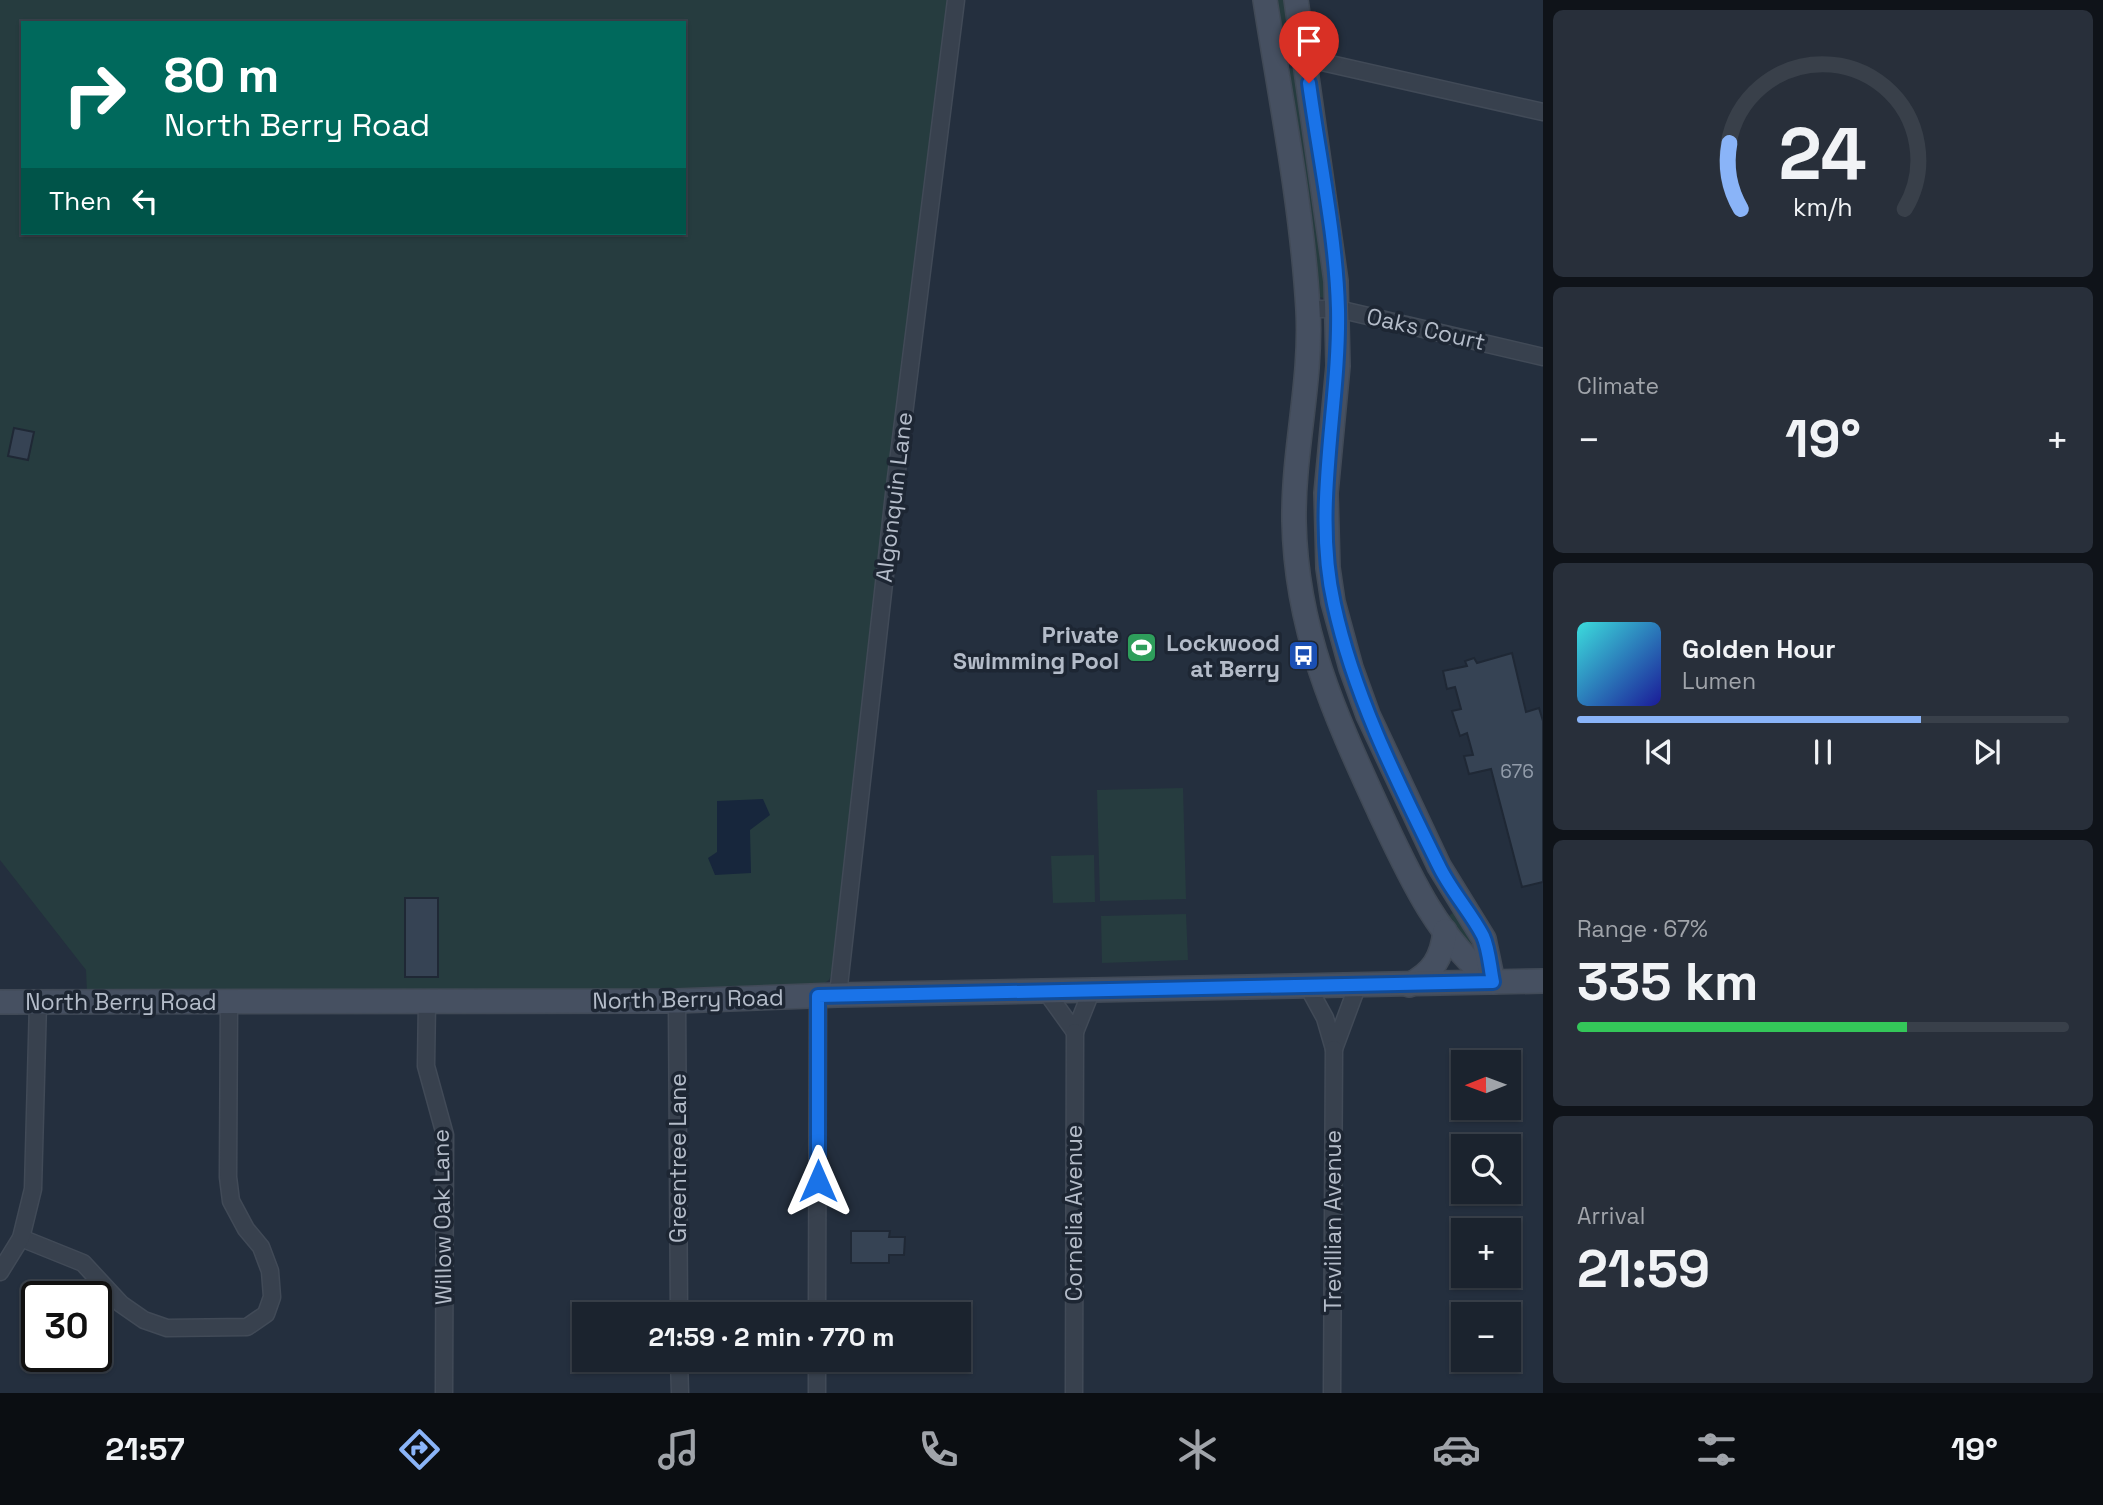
<!DOCTYPE html>
<meta charset="utf-8">
<style>
:root{--surface:#1b232e;--page:#282f3a;--text:#f1f3f6;--muted:#a0a4aa;--line:#39404a;--accent:#8ab4f8}
body{margin:0;font-family:"Space Grotesk",sans-serif;background:var(--page);color:var(--text);height:100vh;display:flex;flex-direction:column;font-size:26px;white-space:nowrap}
*{box-sizing:border-box;margin:0}
p{font-size:23px;color:var(--muted)}
.icon{flex:none;width:38px;height:38px;fill:none;stroke:currentColor;stroke-width:2;stroke-linecap:round;stroke-linejoin:round}
.map{position:relative;flex:1;overflow:hidden}
.side{display:flex;flex-direction:column;gap:10px;padding:10px;background:#0f1319;width:560px}
.side>*{flex:none}
.top-card{position:absolute;left:21px;top:21px;width:665px;height:214px;border-radius:0px;box-shadow:0 2px 5px #0004,0 0 0 2px var(--line);background:#00695c;color:#fff;overflow:hidden}
.needle{width:46px;rotate:269deg}
.controls{position:absolute;left:1451px;top:1050px;display:grid;gap:14px}
.controls a{display:grid;place-items:center;width:70px;height:70px;border-radius:0px;background:var(--surface);box-shadow:0 2px 5px #0004,0 0 0 2px var(--line);font-size:35px}
.speed{position:absolute;left:21px;top:1281px;display:flex;gap:14px;font-size:35px;font-weight:700;text-align:center}
.speed>*{display:grid;place-content:center;width:91px;height:91px;border-radius:50%;background:var(--surface);box-shadow:0 2px 5px #0004,0 0 0 2px var(--line);line-height:1}
.speed .limit{border:4px solid #111;border-radius:10px;background:#fff;color:#111}
.pin{position:absolute;display:grid;place-items:center;width:60px;height:60px;color:#fff;margin:-72px -30px;border-radius:50% 50% 50% 0;rotate:-45deg;box-shadow:0 0 7px #0007}
.pin .icon{rotate:45deg}
.me{position:absolute;width:77px;margin:-38px;rotate:0deg;stroke-linejoin:round;filter:drop-shadow(0 0 5px #0008)}
.turn{display:flex;align-items:center;gap:24px;height:147px;padding:0 28px;font-size:32px}
.turn .icon{width:91px;height:91px;stroke-width:2.5}
.turn b{display:block;font-size:49px;line-height:60px}
.then{display:flex;align-items:center;height:66px;padding:0 28px;background:#0003;gap:14px;font-size:26px}
.big{font-size:52px;font-weight:700;line-height:1.1}
.side .tile{flex:1;display:flex;flex-direction:column;justify-content:center;gap:10px;min-width:0;padding:0 24px;border-radius:10px;background:var(--page)}
.side .dial{align-items:center;gap:0}
.dial svg{height:182px;overflow:visible;fill:none;stroke:var(--line);stroke-width:7;stroke-linecap:round;text-anchor:middle}
.dial text{fill:var(--text);stroke:none}
.song{display:flex;align-items:center;gap:21px}
.cover{width:84px;height:84px;border-radius:10px;background:linear-gradient(135deg,hsl(180 70% 55%),hsl(240 70% 35%))}
.played{height:7px;border-radius:4px;background:linear-gradient(90deg,var(--accent) 70%,var(--line) 70%)}
.keys{display:flex;justify-content:space-around;direction:ltr}
.heat{display:flex;justify-content:space-between;align-items:center;font-size:38px;direction:ltr}
.charge{height:10px;border-radius:5px;background:linear-gradient(90deg,#34c759 67%,var(--line) 0)}
.trip{position:absolute;left:572px;top:1302px;width:399px;height:70px;border-radius:0px;background:var(--surface);box-shadow:0 2px 5px #0004,0 0 0 2px var(--line);font-weight:700;line-height:70px;text-align:center}
.dock{display:flex;height:112px;justify-content:space-around;align-items:center;background:#0b0e12;color:var(--muted)}
.dock .icon{width:49px;height:49px}
.dock .selected{color:var(--accent)}
.dock b{font-size:32px;color:var(--text)}
main{display:flex;flex:1;min-height:0}
.map>svg:first-child{display:block}
.green{fill:#263c3f;fill-rule:evenodd}
.water{fill:#17263c}
.building{fill:#364354;stroke:#1f2835;stroke-width:2}
.lines{fill:none;stroke-linecap:round;stroke-linejoin:round}
.minor-casing{stroke:#414a57;stroke-width:19}
.secondary-casing{stroke:#414a57;stroke-width:26}
.minor{stroke:#38414e;stroke-width:16}
.secondary{stroke:#465061;stroke-width:23}
.route-casing{stroke:#114b97;stroke-width:18}
.route{stroke:#1a73e8;stroke-width:12}
.labels{text-anchor:middle;stroke-width:7;stroke-linejoin:round;paint-order:stroke}
.number-label{font-size:19px;fill:#929caa}
.street-label{font-size:23px;fill:#b4bcc9;stroke:#1d2633}
.poi-label{font-size:23px;font-weight:bold;fill:#b4bcc9;stroke:#1d2633;text-anchor:end}
</style>
<main>
<div class="map">
<svg width="1543" height="1393" viewBox="0 0 1543 1393">
<rect width="100%" height="100%" fill="#242f3e"/>
<!-- green -->
<g class="green">
<path d="M0 0H948L835 967 829 980 820 986 538 991 87 992 86 970 0 860ZM23 23H684V233H23Z"/>
<polygon points="1275,0 1287,0 1291,41 1283,42"/>
<polygon points="1290,68 1296,70 1328,295 1323,298 1318,296 1285,71"/>
<polygon points="1183,788 1186,899 1100,901 1097,790"/>
<polygon points="1094,855 1095,902 1053,903 1051,856"/>
<polygon points="1455,911 1469,927 1479,954 1444,920"/>
<polygon points="1186,914 1188,960 1102,963 1101,916"/>
</g>
<!-- water -->
<g class="water">
<polygon points="1136,635 1150,636 1147,660 1133,659"/>
<polygon points="763,799 770,815 750,830 751,873 715,875 708,858 717,852 717,801"/>
</g>
<!-- building -->
<g class="building">
<polygon points="14,428 34,432 28,460 8,456"/>
<polygon points="1512,653 1526,712 1539,708 1543,721 1543,882 1522,887 1491,769 1469,774 1464,756 1473,755 1467,733 1460,736 1452,711 1461,709 1455,687 1447,689 1443,671 1467,666 1465,661 1474,658 1477,663"/>
<rect x="405" y="898" width="33" height="79"/>
<polygon points="851,1231 890,1231 889,1237 905,1237 904,1255 889,1255 889,1263 851,1263"/>
</g>
<g class="lines">
<defs>
<g id="minor">
<polyline points="1273,51 1543,112"/>
<polyline points="1308,309 1338,309 1543,357"/>
<polyline points="1308,987 1325,1018 1334,1049 1357,987"/>
<polyline points="1047,993 1075,1032 1091,992"/>
<polyline points="838,995 894,494 956,0"/>
<polyline points="427,1001 426,1066 445,1135 444,1393"/>
<polyline points="677,1001 679,1314"/>
<polyline points="21,1238 83,1263 121,1304 144,1320 167,1328 247,1327 266,1314 272,1297 270,1271 261,1247 246,1229 231,1201 228,1177 229,1002"/>
<polyline points="0,1272 21,1238 33,1189 38,1002"/>
<polyline points="817,1314 818,996"/>
<polyline points="679,1360 680,1393"/>
<polyline points="817,1393 817,1360"/>
<polyline points="1074,1393 1075,1032"/>
<polyline points="1332,1393 1334,1049"/>
</g>
<g id="secondary">
<path d="M1265 0C1281 102 1302 206 1308 310 1312 381 1293 450 1294 521 1296 631 1335 715 1380 813 1409 875 1438 940 1493 982"/>
<polyline points="1296,0 1336,281 1338,366 1326,493 1328,568 1333,602 1351,668 1368,715 1439,866 1484,939 1493,982"/>
<path d="M1409 985C1433 973 1442 958 1445 931"/>
<polyline points="0,1002 677,1001 838,995 1543,981"/>
</g>
</defs>
<!-- minor casing -->
<use href="#minor" class="minor-casing"/>
<!-- secondary casing -->
<use href="#secondary" class="secondary-casing"/>
<!-- minor -->
<use href="#minor" class="minor"/>
<!-- secondary -->
<use href="#secondary" class="secondary"/>
</g>
<g class="lines">
<defs>
<path id="route" d="M818 1181V996L1493 982C1490 968 1489 949 1483 936 1470 911 1450 890 1438 864 1397 781 1354 696 1334 604 1312 507 1340 407 1338 309 1336 234 1319 157 1309 83"/>
</defs>
<!-- route casing -->
<use href="#route" class="route-casing"/>
<!-- route -->
<use href="#route" class="route"/>
</g>
<!-- icons -->
<defs>
<symbol id="stadium-square" viewBox="-11 -11 22 22"><rect x="-9" y="-9" width="18" height="18" rx="4" fill="#2e9e5b" stroke="#1d2633"/><path d="M0-5a6.5 5 0 1 0 0 10a6.5 5 0 1 0 0-10ZM-3.5-1.8h7v3.6h-7Z" fill="#fff"/></symbol>
<symbol id="bus-square" viewBox="-11 -11 22 22"><rect x="-9" y="-9" width="18" height="18" rx="4" fill="#1a4fb4" stroke="#1d2633"/><path d="M-5-6H5V4H4V6H2V4H-2V6H-4V4H-5ZM-3.5-4V0h7V-4ZM-3.5 1.2v1.5H-2V1.2ZM2 1.2v1.5H3.5V1.2Z" fill="#fff"/></symbol>
</defs>
<g fill-rule="evenodd">
<use href="#stadium-square" x="1124" y="630" width="35" height="35"/>
<use href="#bus-square" x="1286" y="638" width="35" height="35"/>
</g>
<g class="labels">
<!-- number labels -->
<g class="number-label">
<text x="1517" y="778">676</text>
</g>
<!-- street labels -->
<g class="street-label">
<text transform="translate(1426 329) rotate(13)" y="8">Oaks Court</text>
<text transform="translate(894 497) rotate(-83)" y="8">Algonquin Lane</text>
<text transform="translate(688 999) rotate(-1)" y="8">North Berry Road</text>
<text x="121" y="1010">North Berry Road</text>
<text transform="translate(678 1158) rotate(-90)" y="8">Greentree Lane</text>
<text transform="translate(1074 1213) rotate(-90)" y="8">Cornelia Avenue</text>
<text transform="translate(442 1217) rotate(-91)" y="8">Willow Oak Lane</text>
<text transform="translate(1333 1221) rotate(-90)" y="8">Trevillian Avenue</text>
</g>
<!-- poi labels -->
<g class="poi-label">
<text x="1119" y="643">Private<tspan x="1119" dy="26">Swimming Pool</tspan></text>
<text x="1280" y="651">Lockwood<tspan x="1280" dy="26">at Berry</tspan></text>
</g>
</g>
</svg>
<div class="controls">
<a><svg class="needle" viewBox="-14 -14 28 28"><path d="M0-13l5 13h-10z" fill="#e53935"/><path d="M0 13l5-13h-10z" fill="#a0a4aa"/></svg></a>
<a><svg class="icon" aria-label="search" viewBox="0 0 24 24"><circle cx="10" cy="10" r="6"/><path d="M15 15l6 6"/></svg></a>
<a>+</a>
<a>−</a>
</div>
<div class="speed"><div class="limit">30</div></div>
<div class="pin" style="left:1309px;top:83px;background:#d93025"><svg class="icon" aria-label="arrive" viewBox="0 0 24 24"><path d="M6 21V4h12l-3 4 3 4H6"/></svg></div>
<svg class="me" style="left:818px;top:1181px" viewBox="-20 -20 40 40"><path d="M0-17L14 15 0 8-14 15z" fill="#1a73e8" stroke="#fff" stroke-width="4"/></svg>
<div class="trip">21:59 · 2 min · 770 m</div>
<div class="top-card">
<div class="turn"><svg class="icon" aria-label="right" viewBox="0 0 24 24"><path d="M7 20v-9h11M14 6l5 5-5 5"/></svg><div><b>80 m</b>North Berry Road</div></div>
<div class="then">Then<svg class="icon" aria-label="left" viewBox="0 0 24 24"><path d="M17 20v-9H6M10 6l-5 5 5 5"/></svg></div>
</div>
</div>
<section class="side">
<div class="tile dial"><svg viewBox="0 0 100 80">
<path d="M14 69A42 42 0 1 1 86 69"/>
<path d="M14 69A42 42 0 0 1 9 40" stroke="#8ab4f8"/>
<text x="50" y="56" font-size="32" font-weight="700">24</text>
<text x="50" y="72" font-size="11">km/h</text>
</svg></div>
<div class="tile"><p>Climate</p>
<div class="heat"><a>−</a><b class="big">19°</b><a>+</a></div>
</div>
<div class="tile">
<div class="song"><i class="cover"></i><div><b>Golden Hour</b><p>Lumen</p></div></div>
<div class="played"></div>
<div class="keys"><svg class="icon" aria-label="previous" viewBox="0 0 24 24"><path d="M18 5L8 12l10 7zM5 5v14"/></svg><svg class="icon" aria-label="pause" viewBox="0 0 24 24"><path d="M8 5v14M16 5v14"/></svg><svg class="icon" aria-label="next" viewBox="0 0 24 24"><path d="M6 5l10 7-10 7zM19 5v14"/></svg></div>
</div>
<div class="tile"><p>Range · 67%</p><b class="big">335 km</b><div class="charge"></div></div>
<div class="tile"><p>Arrival</p><b class="big">21:59</b></div>
</section>
</main>
<nav class="dock">
<b>21:57</b>
<svg class="icon selected" aria-label="directions" viewBox="0 0 24 24"><path d="M12 3l9 9-9 9-9-9zM9 14v-3h6M13 9l2 2-2 2"/></svg>
<svg class="icon" aria-label="music" viewBox="0 0 24 24"><path d="M9 18V5l10-2v13"/><circle cx="6" cy="18" r="3"/><circle cx="16" cy="16" r="3"/></svg>
<svg class="icon" aria-label="phone" viewBox="0 0 24 24"><path d="M5 4h4l2 5-3 2q2 4 5 5l2-3 5 2v4C11 20 4 13 5 4z"/></svg>
<svg class="icon" aria-label="climate" viewBox="0 0 24 24"><path d="M12 3v18M4 7l16 10M4 17L20 7"/></svg>
<svg class="icon" aria-label="car" viewBox="0 0 24 24"><path d="M5 17H2v-5l4-1 3-4h7l3 4 3 1v5h-3M9 17h6M6 11h13"/><circle cx="7" cy="17" r="2"/><circle cx="17" cy="17" r="2"/></svg>
<svg class="icon" aria-label="filters" viewBox="0 0 24 24"><path d="M4 7h16M4 17h16"/><circle cx="9" cy="7" r="2"/><circle cx="15" cy="17" r="2"/></svg>
<b>19°</b>
</nav>
